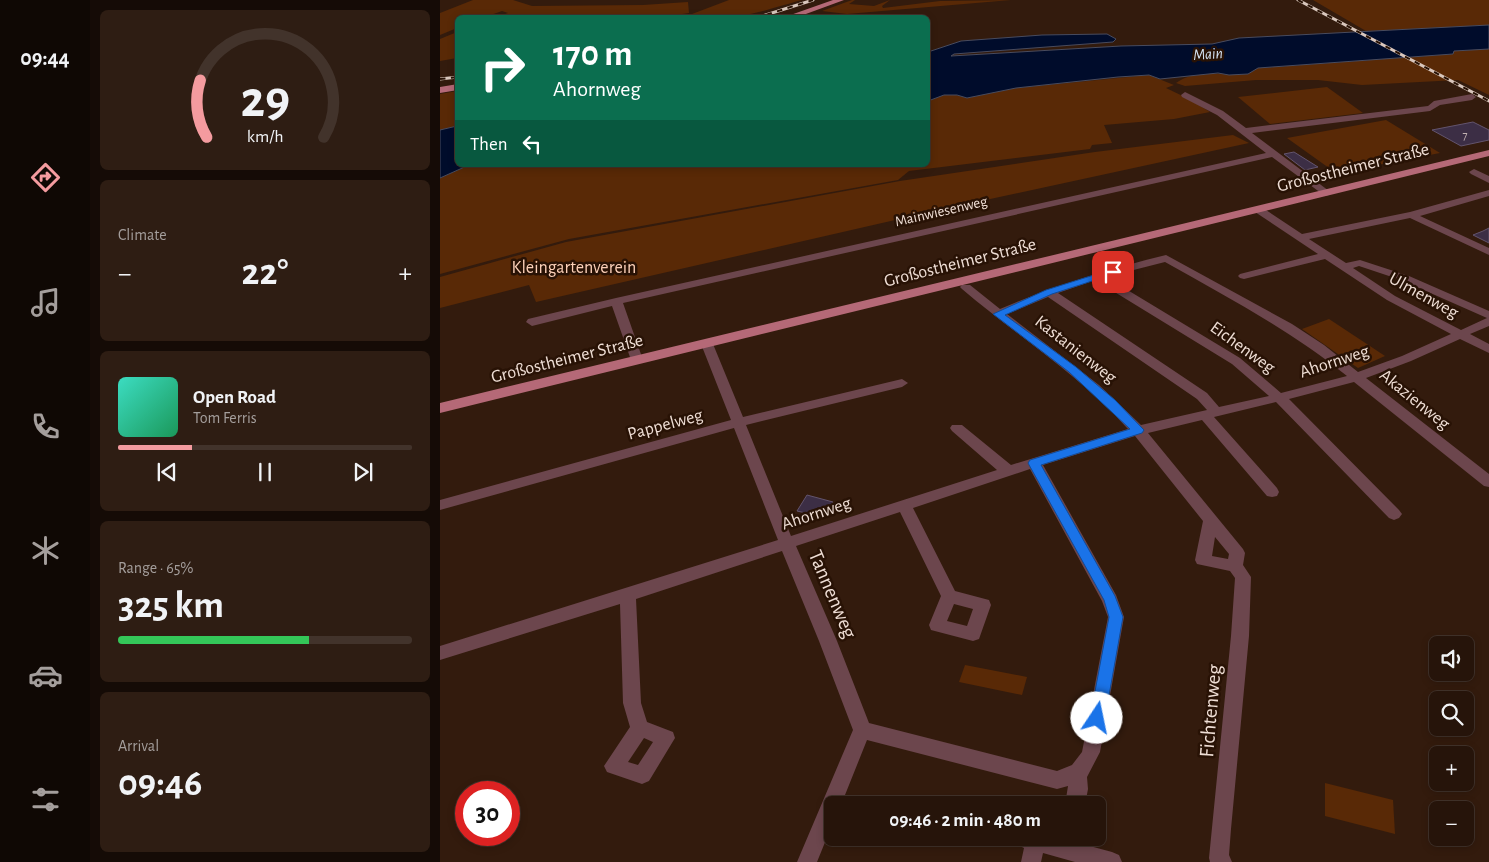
<!DOCTYPE html>
<meta charset="utf-8">
<style>
:root{--surface:#26140a;--page:#2e1d13;--text:#f1f3f6;--muted:#a49e9c;--line:#42332b;--accent:#f49b9f}
body{margin:0;font-family:"Alegreya Sans",sans-serif;background:var(--page);color:var(--text);height:100vh;display:flex;flex-direction:column;font-size:19px;white-space:nowrap}
*{box-sizing:border-box;margin:0}
p{font-size:16px;color:var(--muted)}
.icon{flex:none;width:28px;height:28px;fill:none;stroke:currentColor;stroke-width:2;stroke-linecap:round;stroke-linejoin:round}
.map{position:relative;flex:1;overflow:hidden}
.panel{display:flex;flex-direction:column;gap:10px;padding:10px;background:#150b06;width:350px}
.panel>*{flex:none}
.top-card{position:absolute;left:15px;top:15px;width:475px;height:152px;border-radius:8px;box-shadow:0 2px 8px #0003,0 0 0 1px var(--line);background:#0b6e4f;color:#fff;overflow:hidden}
.tools{position:absolute;left:989px;top:636px;display:grid;gap:10px}
.tools a{display:grid;place-items:center;width:45px;height:45px;border-radius:8px;background:var(--surface);box-shadow:0 2px 8px #0003,0 0 0 1px var(--line);font-size:25px}
.speed{position:absolute;left:15px;top:781px;display:flex;gap:10px;font-size:25px;font-weight:700;text-align:center}
.speed>*{display:grid;place-content:center;width:65px;height:65px;border-radius:50%;background:var(--surface);box-shadow:0 2px 8px #0003,0 0 0 1px var(--line);line-height:1}
.speed .limit{border:8px solid #d22;background:#fff;color:#111}
.pin{position:absolute;display:grid;place-items:center;width:42px;height:42px;color:#fff;margin:-21px;border-radius:10px;box-shadow:0 2px 8px #0006}
.me{position:absolute;width:55px;margin:-28px;rotate:11deg;stroke-linejoin:round;filter:drop-shadow(0 0 4px #0008)}
.turn{display:flex;align-items:center;gap:18px;height:105px;padding:0 15px;font-size:22px}
.turn .icon{width:65px;height:65px;stroke-width:2.5}
.turn b{display:block;font-size:35px;line-height:42px}
.then{display:flex;align-items:center;height:48px;padding:0 15px;background:#0003;gap:10px;font-size:19px}
.big{font-size:38px;font-weight:700;line-height:1.1}
.panel .widget{flex:1;display:flex;flex-direction:column;justify-content:center;gap:8px;min-width:0;padding:0 18px;border-radius:8px;background:var(--page)}
.panel .dial{align-items:center;gap:0}
.dial svg{height:130px;overflow:visible;fill:none;stroke:var(--line);stroke-width:7;stroke-linecap:round;text-anchor:middle}
.dial text{fill:var(--text);stroke:none}
.song{display:flex;align-items:center;gap:15px}
.cover{width:60px;height:60px;border-radius:8px;background:linear-gradient(135deg,hsl(170 70% 55%),hsl(150 70% 35%))}
.played{height:5px;border-radius:2px;background:linear-gradient(90deg,var(--accent) 25%,var(--line) 25%)}
.keys{display:flex;justify-content:space-around;direction:ltr}
.heat{display:flex;justify-content:space-between;align-items:center;font-size:28px;direction:ltr}
.charge{height:8px;border-radius:4px;background:linear-gradient(90deg,#34c759 65%,var(--line) 0)}
.trip{position:absolute;left:384px;top:796px;width:282px;height:50px;border-radius:8px;background:var(--surface);box-shadow:0 2px 8px #0003,0 0 0 1px var(--line);font-weight:700;line-height:50px;text-align:center}
main{display:flex;flex:1;min-height:0}
.tabs{display:flex;flex-direction:column;width:90px;justify-content:space-around;align-items:center;background:#0f0804;color:var(--muted)}
.tabs .icon{width:35px;height:35px}
.tabs .current{color:var(--accent)}
.tabs b{font-size:22px;color:var(--text)}
.map>svg:first-child{display:block}
.green{fill:#592906}
.water{fill:#000c2b;stroke:#484b5e}
.building{fill:#3c2e45;stroke:#63546d}
.lines{fill:none;stroke-linecap:round;stroke-linejoin:round}
.minor{fill:#6c464d;fill-rule:evenodd}
.major{fill:#b56977;fill-rule:evenodd}
.rail-casing{stroke:#d9c7bd;stroke-width:3}
.rail{stroke:#281205;stroke-width:2;stroke-dasharray:5.5;stroke-linecap:butt}
.route{fill:#1a73e8;stroke:#114b97}
.labels{text-anchor:middle;stroke-width:5;stroke-linejoin:round;paint-order:stroke}
.far-number-label{font-size:12px;fill:#c2b2b1}
.far-street-label{font-size:15px;fill:#efded5;stroke:#281205}
.far-water-label{font-size:16px;font-style:italic;fill:#d5e4f6;stroke:#281205}
.street-label{font-size:18px;fill:#efded5;stroke:#281205}
.park-label{font-size:18px;fill:#fcd0b8;stroke:#281205}
.near-street-label{font-size:21px;fill:#efded5;stroke:#281205}
</style>
<main>
<nav class="tabs">
<b>09:44</b>
<svg class="icon current" aria-label="directions" viewBox="0 0 24 24"><path d="M12 3l9 9-9 9-9-9zM9 14v-3h6M13 9l2 2-2 2"/></svg>
<svg class="icon" aria-label="music" viewBox="0 0 24 24"><path d="M9 18V5l10-2v13"/><circle cx="6" cy="18" r="3"/><circle cx="16" cy="16" r="3"/></svg>
<svg class="icon" aria-label="phone" viewBox="0 0 24 24"><path d="M5 4h4l2 5-3 2q2 4 5 5l2-3 5 2v4C11 20 4 13 5 4z"/></svg>
<svg class="icon" aria-label="climate" viewBox="0 0 24 24"><path d="M12 3v18M4 7l16 10M4 17L20 7"/></svg>
<svg class="icon" aria-label="car" viewBox="0 0 24 24"><path d="M5 17H2v-5l4-1 3-4h7l3 4 3 1v5h-3M9 17h6M6 11h13"/><circle cx="7" cy="17" r="2"/><circle cx="17" cy="17" r="2"/></svg>
<svg class="icon" aria-label="filters" viewBox="0 0 24 24"><path d="M4 7h16M4 17h16"/><circle cx="9" cy="7" r="2"/><circle cx="15" cy="17" r="2"/></svg>
</nav>
<section class="panel">
<div class="widget dial"><svg viewBox="0 0 100 80">
<path d="M14 69A42 42 0 1 1 86 69"/>
<path d="M14 69A42 42 0 0 1 10 34" stroke="#f49b9f"/>
<text x="50" y="56" font-size="32" font-weight="700">29</text>
<text x="50" y="72" font-size="11">km/h</text>
</svg></div>
<div class="widget"><p>Climate</p>
<div class="heat"><a>−</a><b class="big">22°</b><a>+</a></div>
</div>
<div class="widget">
<div class="song"><i class="cover"></i><div><b>Open Road</b><p>Tom Ferris</p></div></div>
<div class="played"></div>
<div class="keys"><svg class="icon" aria-label="previous" viewBox="0 0 24 24"><path d="M18 5L8 12l10 7zM5 5v14"/></svg><svg class="icon" aria-label="pause" viewBox="0 0 24 24"><path d="M8 5v14M16 5v14"/></svg><svg class="icon" aria-label="next" viewBox="0 0 24 24"><path d="M6 5l10 7-10 7zM19 5v14"/></svg></div>
</div>
<div class="widget"><p>Range · 65%</p><b class="big">325 km</b><div class="charge"></div></div>
<div class="widget"><p>Arrival</p><b class="big">09:46</b></div>
</section>
<div class="map">
<svg width="1049" height="862" viewBox="0 0 1049 862">
<rect width="100%" height="100%" fill="#331b0d"/>
<!-- green -->
<g class="green">
<polygon points="33,0 73,0 92,6 203,5 248,2 249,13 216,18 56,17 68,13 62,11 45,17 18,18 17,28 0,35 0,13"/>
<path d="M289 0H362C335 7 277 28 252 14Z"/>
<polygon points="412,0 415,0 409,4 434,6 450,0 442,6 443,8 500,1 571,0 407,14 382,11"/>
<polygon points="873,0 1049,0 1049,25 926,31"/>
<polygon points="17,32 17,58 0,61 0,39"/>
<path d="M1037 48 1049 49V95L1018 80 922 85 878 80H816L745 86 736 83C760 65 793 82 818 68L1012 54 1013 51Z"/>
<polygon points="709,75 734,85 726,88 749,99 770,112 734,119 664,125 672,143 652,145 650,149 469,171 458,180 129,239 0,274 0,178 29,165 488,165 488,101 504,95 516,95 527,98 576,88"/>
<polygon points="887,87 923,113 830,124 798,97"/>
<polygon points="17,91 17,126 0,130 0,94"/>
<polygon points="946,120 1000,153 896,173 847,138"/>
<polygon points="793,135 809,143 490,212 96,302 89,285 0,308 0,277 126,242 460,181 655,152"/>
<polygon points="889,319 945,356 918,368 862,329"/>
<polygon points="525,665 587,677 582,695 519,682"/>
<polygon points="885,783 953,800 955,834 885,816"/>
</g>
<!-- water -->
<g class="water">
<polygon points="1049,25 1049,49 1014,51 1013,54 818,68 808,74 789,75 778,73 720,79 709,75 678,77 576,88 527,98 517,95 504,95 488,101 488,52 521,41 602,35 667,34 676,39 673,42 514,54 511,56 681,46 772,44 799,38"/>
<polygon points="17,126 18,165 29,165 0,178 0,130"/>
</g>
<!-- building -->
<g class="building">
<polygon points="1033,122 1049,130 1049,140 1021,146 992,130"/>
<polygon points="854,152 878,167 865,170 844,154"/>
<polygon points="1049,228 1049,243 1033,235 1043,231"/>
<polygon points="367,495 393,502 383,517 357,511"/>
</g>
<g class="lines">
<!-- minor -->
<g class="minor">
<polygon points="745,92 783,111 806,128 988,106 994,101 1032,94 1036,97 1032,100 1000,105 990,111 812,133 889,191 889,195 885,196 832,157 183,303 203,360 197,364 191,360 172,306 92,326 86,322 88,319 176,298 826,153 777,115 742,97 741,95"/>
<polygon points="1034,169 1049,176 1049,183 1031,174 1029,172"/>
<path d="M1049 190V196L980 216 1049 248V255L970 218 869 239 906 263 920 260 969 276 1049 311V326L1030 334 1049 344V353L1020 339 971 361 926 378 1049 474V487L1044 486 914 382 849 399 959 510 962 514 959 518 954 520 949 518 836 402 774 417 837 488 839 492 837 496 832 497 827 496 762 420 708 433 803 549 805 553 803 565 811 577 809 636 791 829 789 855 792 862H770L769 858 791 636 795 578 790 571 757 564 755 560 763 521 695 436 603 465 676 595 684 617 660 752 647 777 648 789 645 805H625L628 786 617 789 427 740 401 805H392V825L377 862H357L413 730 379 641 342 551 196 599 201 703 207 722 233 732 235 738 209 781 202 784 167 772 164 766 190 727 183 703 180 604 0 660V646L338 540 294 428 0 510V500L291 420 261 344 263 341 267 340 273 344 303 417 462 379 468 383 462 387 306 425 351 536 557 470 512 431 510 428 512 425H522L571 465 688 429C640 375 577 336 522 289L520 287 522 285H530L560 309C614 286 669 269 726 255L852 324 884 345 918 372 962 356 1011 334 947 300 885 259 804 279 800 278 798 276 800 274 878 254 815 212V208H823L862 234 970 212ZM725 262C787 297 850 330 907 376L841 393 800 358 666 277ZM919 266 961 280 1047 318 1021 330 955 296 913 268ZM655 280 792 364 829 396 779 407 767 393 618 293ZM608 297 757 399 767 410 701 425 659 385 567 314ZM590 469 662 601 668 617 642 752 632 765 617 771 429 723 397 641 356 546 460 512 501 596 489 625 491 630 533 641 539 639 551 605 549 600 515 591 473 508ZM775 537 789 554 788 559 772 556ZM514 604 533 609 527 626 507 621ZM204 738 213 742 198 765 188 762Z"/>
<polygon points="575,838 620,838 672,852 679,855 682,862 635,862 603,853 601,862 581,862 584,848 578,845"/>
</g>
<!-- major -->
<g class="major">
<polygon points="393,0 404,0 355,18 342,18"/>
<polygon points="18,84 18,90 0,93 0,87"/>
<polygon points="1049,150 1049,156 0,413 0,403"/>
</g>
<defs>
<g id="rail">
<polyline points="858,0 1049,101"/>
<polyline points="316,18 373,0"/>
<polyline points="0,79 18,77"/>
</g>
</defs>
<!-- rail casing -->
<use href="#rail" class="rail-casing"/>
<!-- rail -->
<use href="#rail" class="rail"/>
</g>
<!-- route -->
<polygon class="route" points="673,269 677,270 677,273 612,294 565,315 636,367 675,400 704,430 702,433 601,465 675,596 683,617 665,718 663,723 657,725 652,723 650,718 669,617 664,600 588,463 590,460 690,429 629,372 553,314 606,290"/>
<g class="labels">
<!-- far-number labels -->
<g class="far-number-label">
<text x="1025" y="139">7</text>
</g>
<!-- far-street labels -->
<g class="far-street-label">
<text transform="translate(501 211) rotate(-13)" y="5">Mainwiesenweg</text>
</g>
<!-- far-water labels -->
<g class="far-water-label">
<text transform="translate(768 53) rotate(-4)" y="6">Main</text>
</g>
<!-- street labels -->
<g class="street-label">
<text transform="translate(913 167) rotate(-14)" y="6">Großostheimer Straße</text>
<text transform="translate(520 262) rotate(-14)" y="6">Großostheimer Straße</text>
<text transform="translate(984 295) rotate(29)" y="6">Ulmenweg</text>
<text transform="translate(803 347) rotate(36)" y="6">Eichenweg</text>
<text transform="translate(636 349) rotate(38)" y="6">Kastanienweg</text>
<text transform="translate(127 358) rotate(-14)" y="6">Großostheimer Straße</text>
<text transform="translate(894 361) rotate(-18)" y="6">Ahornweg</text>
<text transform="translate(975 399) rotate(39)" y="6">Akazienweg</text>
<text transform="translate(225 424) rotate(-15)" y="6">Pappelweg</text>
<text transform="translate(376 513) rotate(-18)" y="6">Ahornweg</text>
</g>
<!-- park labels -->
<g class="park-label">
<text x="134" y="273">Kleingartenverein</text>
</g>
<!-- near-street labels -->
<g class="near-street-label">
<text transform="translate(393 594) rotate(67)" y="7">Tannenweg</text>
<text transform="translate(770 711) rotate(-85)" y="7">Fichtenweg</text>
</g>
</g>
</svg>
<div class="tools">
<a><svg class="icon" aria-label="sound" viewBox="0 0 24 24"><path d="M4 9h4l5-4v14l-5-4H4zM17 9q2 3 0 6"/></svg></a>
<a><svg class="icon" aria-label="search" viewBox="0 0 24 24"><circle cx="10" cy="10" r="6"/><path d="M15 15l6 6"/></svg></a>
<a>+</a>
<a>−</a>
</div>
<div class="speed"><div class="limit">30</div></div>
<div class="pin" style="left:673px;top:272px;background:#d93025"><svg class="icon" aria-label="arrive" viewBox="0 0 24 24"><path d="M6 21V4h12l-3 4 3 4H6"/></svg></div>
<svg class="me" style="left:657px;top:718px" viewBox="-20 -20 40 40"><circle r="19" fill="#fff"/><path d="M0-13L10 11 0 6-10 11z" fill="#1a73e8"/></svg>
<div class="trip">09:46 · 2 min · 480 m</div>
<div class="top-card">
<div class="turn"><svg class="icon" aria-label="right" viewBox="0 0 24 24"><path d="M7 20v-9h11M14 6l5 5-5 5"/></svg><div><b>170 m</b>Ahornweg</div></div>
<div class="then">Then<svg class="icon" aria-label="left" viewBox="0 0 24 24"><path d="M17 20v-9H6M10 6l-5 5 5 5"/></svg></div>
</div>
</div>
</main>
